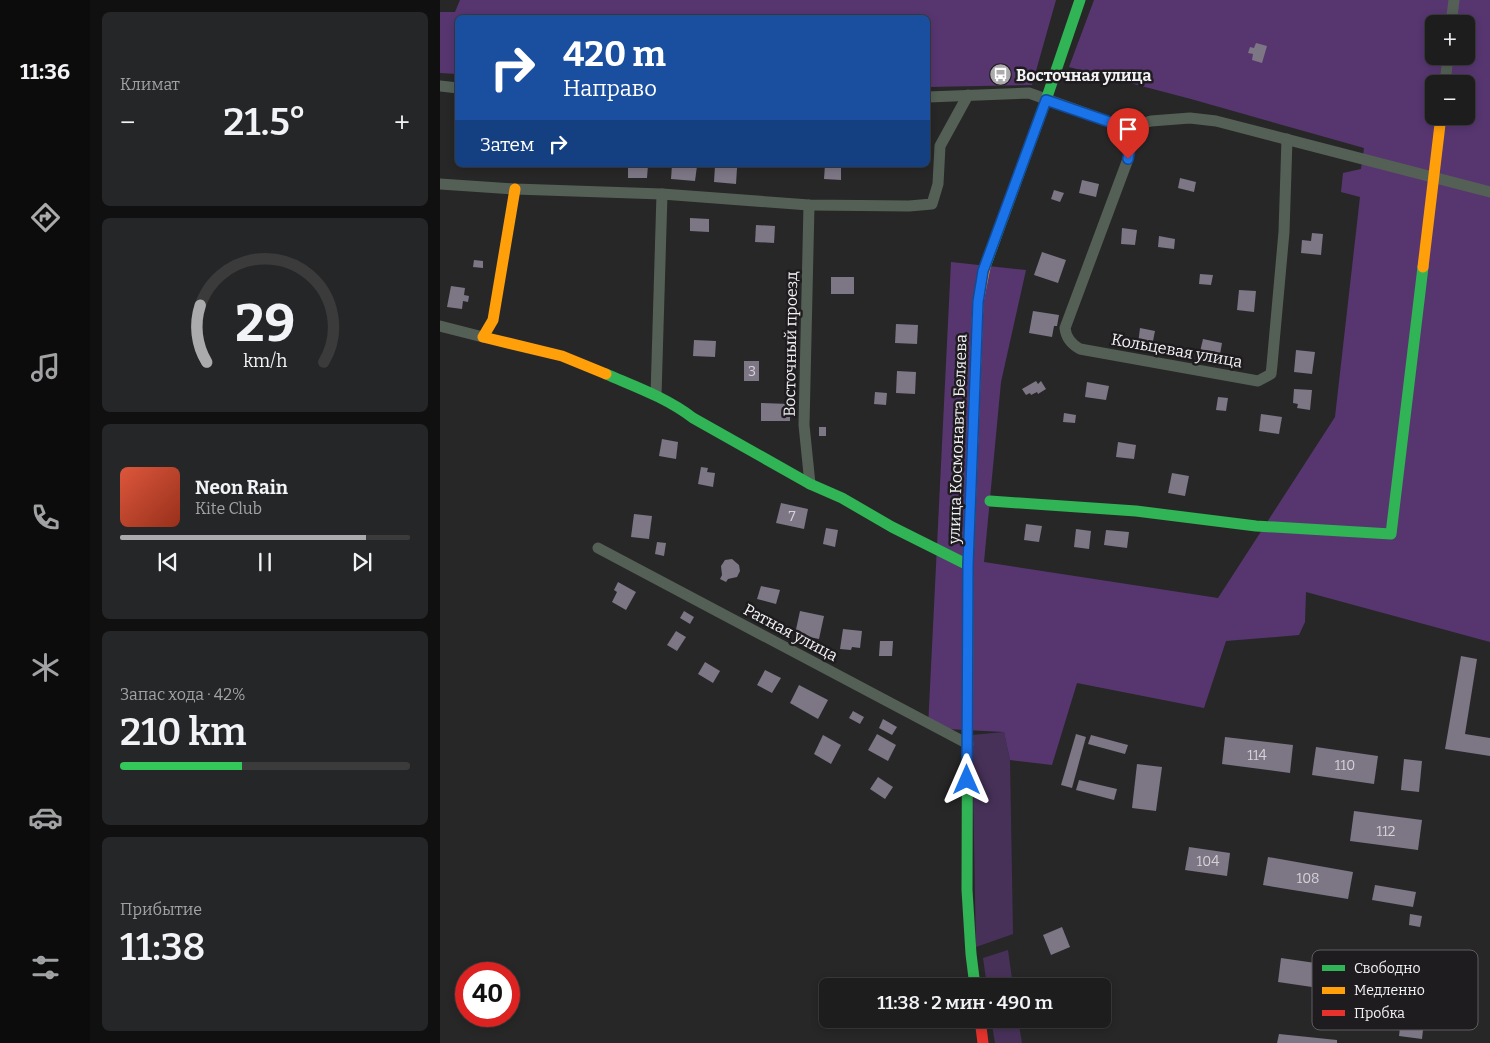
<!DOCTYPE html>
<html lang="ru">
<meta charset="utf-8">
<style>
:root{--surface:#1d1d1e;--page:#252627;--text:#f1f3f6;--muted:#a0a2a4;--line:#3b3b3c;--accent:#abaaac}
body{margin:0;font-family:Bitter,serif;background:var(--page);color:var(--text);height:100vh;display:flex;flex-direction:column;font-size:19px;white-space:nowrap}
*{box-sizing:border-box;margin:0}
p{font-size:16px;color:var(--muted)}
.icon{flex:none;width:28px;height:28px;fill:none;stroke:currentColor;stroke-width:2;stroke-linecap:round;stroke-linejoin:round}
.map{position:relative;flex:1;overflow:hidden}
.drawer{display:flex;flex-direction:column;gap:12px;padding:12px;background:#101010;width:350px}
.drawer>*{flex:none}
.guide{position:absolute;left:15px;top:15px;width:475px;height:152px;border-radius:8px;box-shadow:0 2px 8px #0003,0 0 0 1px var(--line);background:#1a4fa0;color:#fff;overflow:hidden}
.tools{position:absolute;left:985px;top:15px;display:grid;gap:10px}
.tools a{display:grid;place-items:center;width:50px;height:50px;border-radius:8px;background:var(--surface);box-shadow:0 2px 8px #0003,0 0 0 1px var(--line);font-size:25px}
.speed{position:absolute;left:15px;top:962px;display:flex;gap:10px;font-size:25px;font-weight:700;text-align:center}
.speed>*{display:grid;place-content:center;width:65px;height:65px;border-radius:50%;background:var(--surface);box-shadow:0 2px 8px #0003,0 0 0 1px var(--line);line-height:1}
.speed .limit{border:8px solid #d22;background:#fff;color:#111}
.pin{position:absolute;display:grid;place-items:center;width:42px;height:42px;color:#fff;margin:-51px -21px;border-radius:50% 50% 50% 0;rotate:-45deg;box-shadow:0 0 5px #0007}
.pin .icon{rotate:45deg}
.me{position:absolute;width:55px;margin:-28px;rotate:0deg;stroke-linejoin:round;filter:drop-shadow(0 0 4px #0008)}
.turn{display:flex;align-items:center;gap:18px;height:105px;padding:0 25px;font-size:22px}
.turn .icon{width:65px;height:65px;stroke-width:2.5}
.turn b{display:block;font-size:35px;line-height:42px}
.then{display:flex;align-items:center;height:48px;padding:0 25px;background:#0003;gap:10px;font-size:19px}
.big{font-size:38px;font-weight:600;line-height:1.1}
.drawer .widget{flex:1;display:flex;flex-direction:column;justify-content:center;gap:8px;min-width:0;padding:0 18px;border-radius:8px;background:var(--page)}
.drawer .dial{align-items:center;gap:0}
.dial svg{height:130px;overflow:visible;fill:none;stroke:var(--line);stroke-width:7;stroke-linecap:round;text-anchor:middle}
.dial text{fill:var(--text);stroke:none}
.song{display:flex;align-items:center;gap:15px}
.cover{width:60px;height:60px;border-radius:8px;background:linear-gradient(135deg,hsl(10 70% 55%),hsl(10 70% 35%))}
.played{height:5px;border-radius:2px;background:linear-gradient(90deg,var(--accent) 85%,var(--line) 85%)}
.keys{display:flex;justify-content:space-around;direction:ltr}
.heat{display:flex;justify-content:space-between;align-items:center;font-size:28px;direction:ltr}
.charge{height:8px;border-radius:4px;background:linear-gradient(90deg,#34c759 42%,var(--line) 0)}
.trip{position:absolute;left:379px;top:978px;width:292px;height:50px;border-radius:8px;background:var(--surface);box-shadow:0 2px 8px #0003,0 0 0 1px var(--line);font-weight:600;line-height:50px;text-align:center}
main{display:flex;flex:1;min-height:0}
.dock{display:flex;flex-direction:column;width:90px;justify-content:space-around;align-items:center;background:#0c0c0c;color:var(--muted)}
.dock .icon{width:35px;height:35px}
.dock .selected{color:var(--accent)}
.dock b{font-size:22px;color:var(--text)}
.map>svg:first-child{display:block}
.green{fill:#473159}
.forest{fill:#573670;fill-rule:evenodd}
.building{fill:#7d7685}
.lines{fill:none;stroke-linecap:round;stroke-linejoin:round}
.street{stroke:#546056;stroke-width:11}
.fast{stroke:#30b455;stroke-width:11}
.slow{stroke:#ff9f0a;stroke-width:11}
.jam{stroke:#e5322d;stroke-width:11}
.route-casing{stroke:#114b97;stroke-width:12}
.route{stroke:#1a73e8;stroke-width:9}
.labels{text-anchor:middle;stroke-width:5;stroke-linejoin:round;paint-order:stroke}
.number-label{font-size:14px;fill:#d5d2d8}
.poi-label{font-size:16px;font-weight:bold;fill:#f2f1f3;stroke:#1e1c1f;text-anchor:start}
.street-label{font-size:16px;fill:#f2f1f3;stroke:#1e1c1f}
.key{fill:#1e1c1f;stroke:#5e5c5f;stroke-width:1}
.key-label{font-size:14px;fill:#f2f1f3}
</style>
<main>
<nav class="dock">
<b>11:36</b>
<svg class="icon selected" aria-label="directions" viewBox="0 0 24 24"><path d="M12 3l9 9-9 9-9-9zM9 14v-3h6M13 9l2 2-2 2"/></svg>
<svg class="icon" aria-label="music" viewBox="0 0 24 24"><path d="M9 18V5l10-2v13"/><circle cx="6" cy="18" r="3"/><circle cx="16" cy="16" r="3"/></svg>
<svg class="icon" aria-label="phone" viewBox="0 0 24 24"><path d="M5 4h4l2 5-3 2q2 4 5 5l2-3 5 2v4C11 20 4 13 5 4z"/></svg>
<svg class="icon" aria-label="climate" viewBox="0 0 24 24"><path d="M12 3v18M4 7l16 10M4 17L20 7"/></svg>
<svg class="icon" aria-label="car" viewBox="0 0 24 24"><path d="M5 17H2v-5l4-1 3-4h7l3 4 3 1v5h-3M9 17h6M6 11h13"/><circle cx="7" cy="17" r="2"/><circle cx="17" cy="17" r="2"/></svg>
<svg class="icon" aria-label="filters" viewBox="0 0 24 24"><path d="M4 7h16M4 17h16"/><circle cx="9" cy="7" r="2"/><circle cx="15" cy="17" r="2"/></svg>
</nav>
<section class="drawer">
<div class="widget"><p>Климат</p>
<div class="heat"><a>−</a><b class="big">21.5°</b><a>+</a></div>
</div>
<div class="widget dial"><svg viewBox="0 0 100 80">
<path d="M14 69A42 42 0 1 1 86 69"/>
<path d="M14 69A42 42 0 0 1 10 34" stroke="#abaaac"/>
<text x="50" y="56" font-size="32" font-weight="700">29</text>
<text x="50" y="72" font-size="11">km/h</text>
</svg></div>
<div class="widget">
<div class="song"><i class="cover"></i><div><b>Neon Rain</b><p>Kite Club</p></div></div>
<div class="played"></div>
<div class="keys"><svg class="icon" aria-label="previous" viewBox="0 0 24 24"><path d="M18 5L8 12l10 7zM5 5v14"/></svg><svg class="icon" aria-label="pause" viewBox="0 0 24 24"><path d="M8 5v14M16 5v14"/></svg><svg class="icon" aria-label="next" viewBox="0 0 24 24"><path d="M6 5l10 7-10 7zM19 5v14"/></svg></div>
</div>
<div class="widget"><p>Запас хода · 42%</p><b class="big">210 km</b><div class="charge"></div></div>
<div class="widget"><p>Прибытие</p><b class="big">11:38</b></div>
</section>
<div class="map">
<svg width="1050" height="1043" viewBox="0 0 1050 1043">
<rect width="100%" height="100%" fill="#272728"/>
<!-- green -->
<g class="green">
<polygon points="564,732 570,760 573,934 536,947 532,735"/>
<polygon points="568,950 573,986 547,986 543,958"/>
<polygon points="551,1019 578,1019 582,1043 555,1043"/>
</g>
<!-- forest -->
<g class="forest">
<polygon points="20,0 616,0 592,85 488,87 488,18 18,18 17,74 0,73 0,12 15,12"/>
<path d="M654 0H1050V642L866 592 865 622 859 635 786 641 764 708 637 683 612 765 570 760 564 732 488 728 511 262 586 270 561 382 544 562 778 598 895 417 920 197 901 192 903 173 921 169 924 148 751 99 629 67ZM994 24H1026V56H994ZM994 84H1026V116H994Z"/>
</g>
<!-- building -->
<g class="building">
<polygon points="816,43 827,46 822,63 812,60 813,54 808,53 810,47 814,48"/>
<polygon points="188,165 208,165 207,178 188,178"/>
<polygon points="232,165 257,166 255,181 231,179"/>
<polygon points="385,165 401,165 401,180 384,179"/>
<polygon points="275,166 297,168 296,184 274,182"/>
<polygon points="740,178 756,182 754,192 738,188"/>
<polygon points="642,180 659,184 656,197 639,193"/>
<polygon points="614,190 624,193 620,202 611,199"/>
<polygon points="250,218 269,219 269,232 250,231"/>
<polygon points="316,225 335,226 334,243 315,242"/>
<polygon points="682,228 697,230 695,245 681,244"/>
<polygon points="872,233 883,234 881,255 861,253 862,240 871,241"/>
<polygon points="719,236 735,239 734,249 718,247"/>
<polygon points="602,252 626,260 618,283 594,275"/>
<polygon points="34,260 43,261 43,268 33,267"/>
<polygon points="760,274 773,275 771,285 759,284"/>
<rect x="391" y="277" width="23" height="17"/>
<polygon points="11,286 25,288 24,295 29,296 28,302 23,301 22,309 7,307"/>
<polygon points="799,290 816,291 814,312 797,310"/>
<polygon points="593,311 619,315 617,326 614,326 612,337 589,333"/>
<polygon points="456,324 478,325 477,344 455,343"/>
<polygon points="700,328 715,331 712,346 698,344"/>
<polygon points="763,339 782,343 779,360 759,356"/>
<polygon points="254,340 276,341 275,357 253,356"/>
<polygon points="856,350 875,352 872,374 854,372"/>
<rect x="304" y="361" width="15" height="20"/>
<polygon points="457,371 476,372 475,394 456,393"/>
<polygon points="596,381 598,384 601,381 606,389 598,394 597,392 591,395 590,393 586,395 582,389"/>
<polygon points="647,382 669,386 666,400 645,397"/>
<polygon points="854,389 872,390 870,410 857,408 858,404 853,403"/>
<polygon points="435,392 447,393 446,405 434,404"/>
<polygon points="778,397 788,398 786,411 776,410"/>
<polygon points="321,403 350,404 350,421 321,421"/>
<polygon points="624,413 636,415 635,423 623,422"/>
<polygon points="821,414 842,417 839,434 819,431"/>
<rect x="379" y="427" width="7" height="9"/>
<polygon points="222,439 238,442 236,459 219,456"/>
<polygon points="678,442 696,445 694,459 676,457"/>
<polygon points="261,467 268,468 267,472 275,473 273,487 258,484"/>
<polygon points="732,473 749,476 745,496 728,493"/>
<polygon points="341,503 368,509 364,529 336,523"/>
<polygon points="194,514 212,516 209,539 191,537"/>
<polygon points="586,524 602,526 599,542 584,540"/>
<polygon points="386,528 398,530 395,547 383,544"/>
<polygon points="636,529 651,531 649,549 634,547"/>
<polygon points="666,530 689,532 687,548 664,545"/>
<polygon points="217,542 226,543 224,556 215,554"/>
<polygon points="292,559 299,565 300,571 297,577 288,579 286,582 280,579 282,575 281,566 285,560"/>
<polygon points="178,582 196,592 186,610 172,602 177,592 174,590"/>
<polygon points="321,586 340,590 336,604 317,599"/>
<polygon points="244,611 254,617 250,624 240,618"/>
<polygon points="360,611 384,616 379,639 355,634"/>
<polygon points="403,629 422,631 420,648 412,647 411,650 400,649"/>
<polygon points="236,631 246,637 237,651 227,645"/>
<polygon points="440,641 453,641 452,656 439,656"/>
<polygon points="1021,656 1037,659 1025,734 1050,738 1050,756 1005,749"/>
<polygon points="265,662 280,671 273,683 258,674"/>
<polygon points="325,670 341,678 332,693 317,685"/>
<polygon points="359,685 388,700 378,719 350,703"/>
<polygon points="413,711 424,717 420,724 409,718"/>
<polygon points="443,719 457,727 452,735 439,728"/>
<polygon points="437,734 456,745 448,761 428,750"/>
<polygon points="636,734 646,737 632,788 621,785"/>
<polygon points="383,735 401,745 391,764 374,754"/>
<polygon points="651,735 688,745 685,754 648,744"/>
<polygon points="785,737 853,745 850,773 782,764"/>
<polygon points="876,747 938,756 934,784 872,775"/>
<polygon points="964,759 982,761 979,792 961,790"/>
<polygon points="697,764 722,767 716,811 692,808"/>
<polygon points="438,777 453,787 445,799 430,789"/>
<polygon points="639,780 677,789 674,800 636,790"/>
<polygon points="914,811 982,820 978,850 910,841"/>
<polygon points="749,847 790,853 787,876 745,870"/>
<polygon points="828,857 913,872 908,899 823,885"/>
<polygon points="935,885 976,892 973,907 932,900"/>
<polygon points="970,914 982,916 980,927 969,925"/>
<polygon points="622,927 630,947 611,955 603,935"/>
<polygon points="841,958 910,968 906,992 838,982"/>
<polygon points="961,1019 984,1021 982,1039 959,1036"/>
<polygon points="839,1034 897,1040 897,1043 837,1043"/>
</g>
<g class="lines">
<!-- street -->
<g class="street">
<polyline points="1011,24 1014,0"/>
<polyline points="1005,84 1008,56"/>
<polyline points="0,86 18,88"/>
<polyline points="488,97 589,93 687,128 711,121 750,118 776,121 1050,192"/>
<path d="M687 128 692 135 688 159 625 328C626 338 631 344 640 349L818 381 831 374 832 365 844 232 847 139"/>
<polyline points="0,184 75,189 222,194 369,205 469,206 492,204 498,184 500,146 528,95"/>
<polyline points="369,205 364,425 370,484"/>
<polyline points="0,326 43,337"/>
<polyline points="216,395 222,194"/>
<polyline points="158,548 528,744"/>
</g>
<!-- fast -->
<g class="fast">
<polyline points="545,267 606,100 640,0"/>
<path d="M166 374C196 387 227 398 253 418L370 484 402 498 452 527 528 565"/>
<polyline points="550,501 696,511 816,526 951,534 983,267"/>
<polyline points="530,512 528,565 527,890 531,954 535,986"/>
</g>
<!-- slow -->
<g class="slow">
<polyline points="75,189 53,320 43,337 122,356 166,374"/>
<polyline points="983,267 1001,116"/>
<polyline points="530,512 538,302 545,267"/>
</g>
<!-- jam -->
<polyline class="jam" points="540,1019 543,1043"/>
</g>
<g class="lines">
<defs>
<polyline id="route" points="527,780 528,565 538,302 543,271 606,100 687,128 692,135 688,159"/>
</defs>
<!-- route casing -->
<use href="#route" class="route-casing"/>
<!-- route -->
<use href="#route" class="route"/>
</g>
<!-- icons -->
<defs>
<symbol id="bus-disc" viewBox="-11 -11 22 22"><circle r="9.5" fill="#abaaac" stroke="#1e1c1f"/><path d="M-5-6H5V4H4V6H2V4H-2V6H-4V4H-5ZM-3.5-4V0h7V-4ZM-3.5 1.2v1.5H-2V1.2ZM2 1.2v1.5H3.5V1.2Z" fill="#fff"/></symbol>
</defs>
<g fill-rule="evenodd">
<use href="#bus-disc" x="548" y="62" width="25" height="25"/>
</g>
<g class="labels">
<!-- number labels -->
<g class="number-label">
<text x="312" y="376">3</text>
<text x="352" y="521">7</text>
<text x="817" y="760">114</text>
<text x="905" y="770">110</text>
<text x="946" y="836">112</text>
<text x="768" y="866">104</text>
<text x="868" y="883">108</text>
</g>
<!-- poi labels -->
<g class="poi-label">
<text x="576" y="81">Восточная улица</text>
</g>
<!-- street labels -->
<g class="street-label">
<text transform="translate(350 344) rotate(-89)" y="6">Восточный проезд</text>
<text transform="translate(737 350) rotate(10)" y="6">Кольцевая улица</text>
<text transform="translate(517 439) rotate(-88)" y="6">улица Космонавта Беляева</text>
<text transform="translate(351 632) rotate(28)" y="6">Ратная улица</text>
</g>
</g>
<!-- legend -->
<rect x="872" y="950" width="166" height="80" rx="8" class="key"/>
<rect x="882" y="965" width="23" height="6" fill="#30b455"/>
<rect x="882" y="987" width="23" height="7" fill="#ff9f0a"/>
<rect x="882" y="1010" width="23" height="6" fill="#e5322d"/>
<g class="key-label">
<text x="914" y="973">Свободно</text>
<text x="914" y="995">Медленно</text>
<text x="914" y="1018">Пробка</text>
</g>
</svg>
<div class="tools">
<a>+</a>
<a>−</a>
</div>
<div class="speed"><div class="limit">40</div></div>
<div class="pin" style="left:688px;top:159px;background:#d93025"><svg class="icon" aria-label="arrive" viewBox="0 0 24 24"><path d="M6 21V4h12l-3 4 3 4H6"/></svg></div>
<svg class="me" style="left:527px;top:780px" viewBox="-20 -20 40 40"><path d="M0-17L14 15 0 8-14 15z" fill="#1a73e8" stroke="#fff" stroke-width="4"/></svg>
<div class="trip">11:38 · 2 мин · 490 m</div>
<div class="guide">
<div class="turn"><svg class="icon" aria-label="right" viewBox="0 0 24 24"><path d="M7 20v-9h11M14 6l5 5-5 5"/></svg><div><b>420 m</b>Направо</div></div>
<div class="then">Затем<svg class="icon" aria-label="right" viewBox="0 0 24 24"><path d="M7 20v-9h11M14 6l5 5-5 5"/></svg></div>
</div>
</div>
</main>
